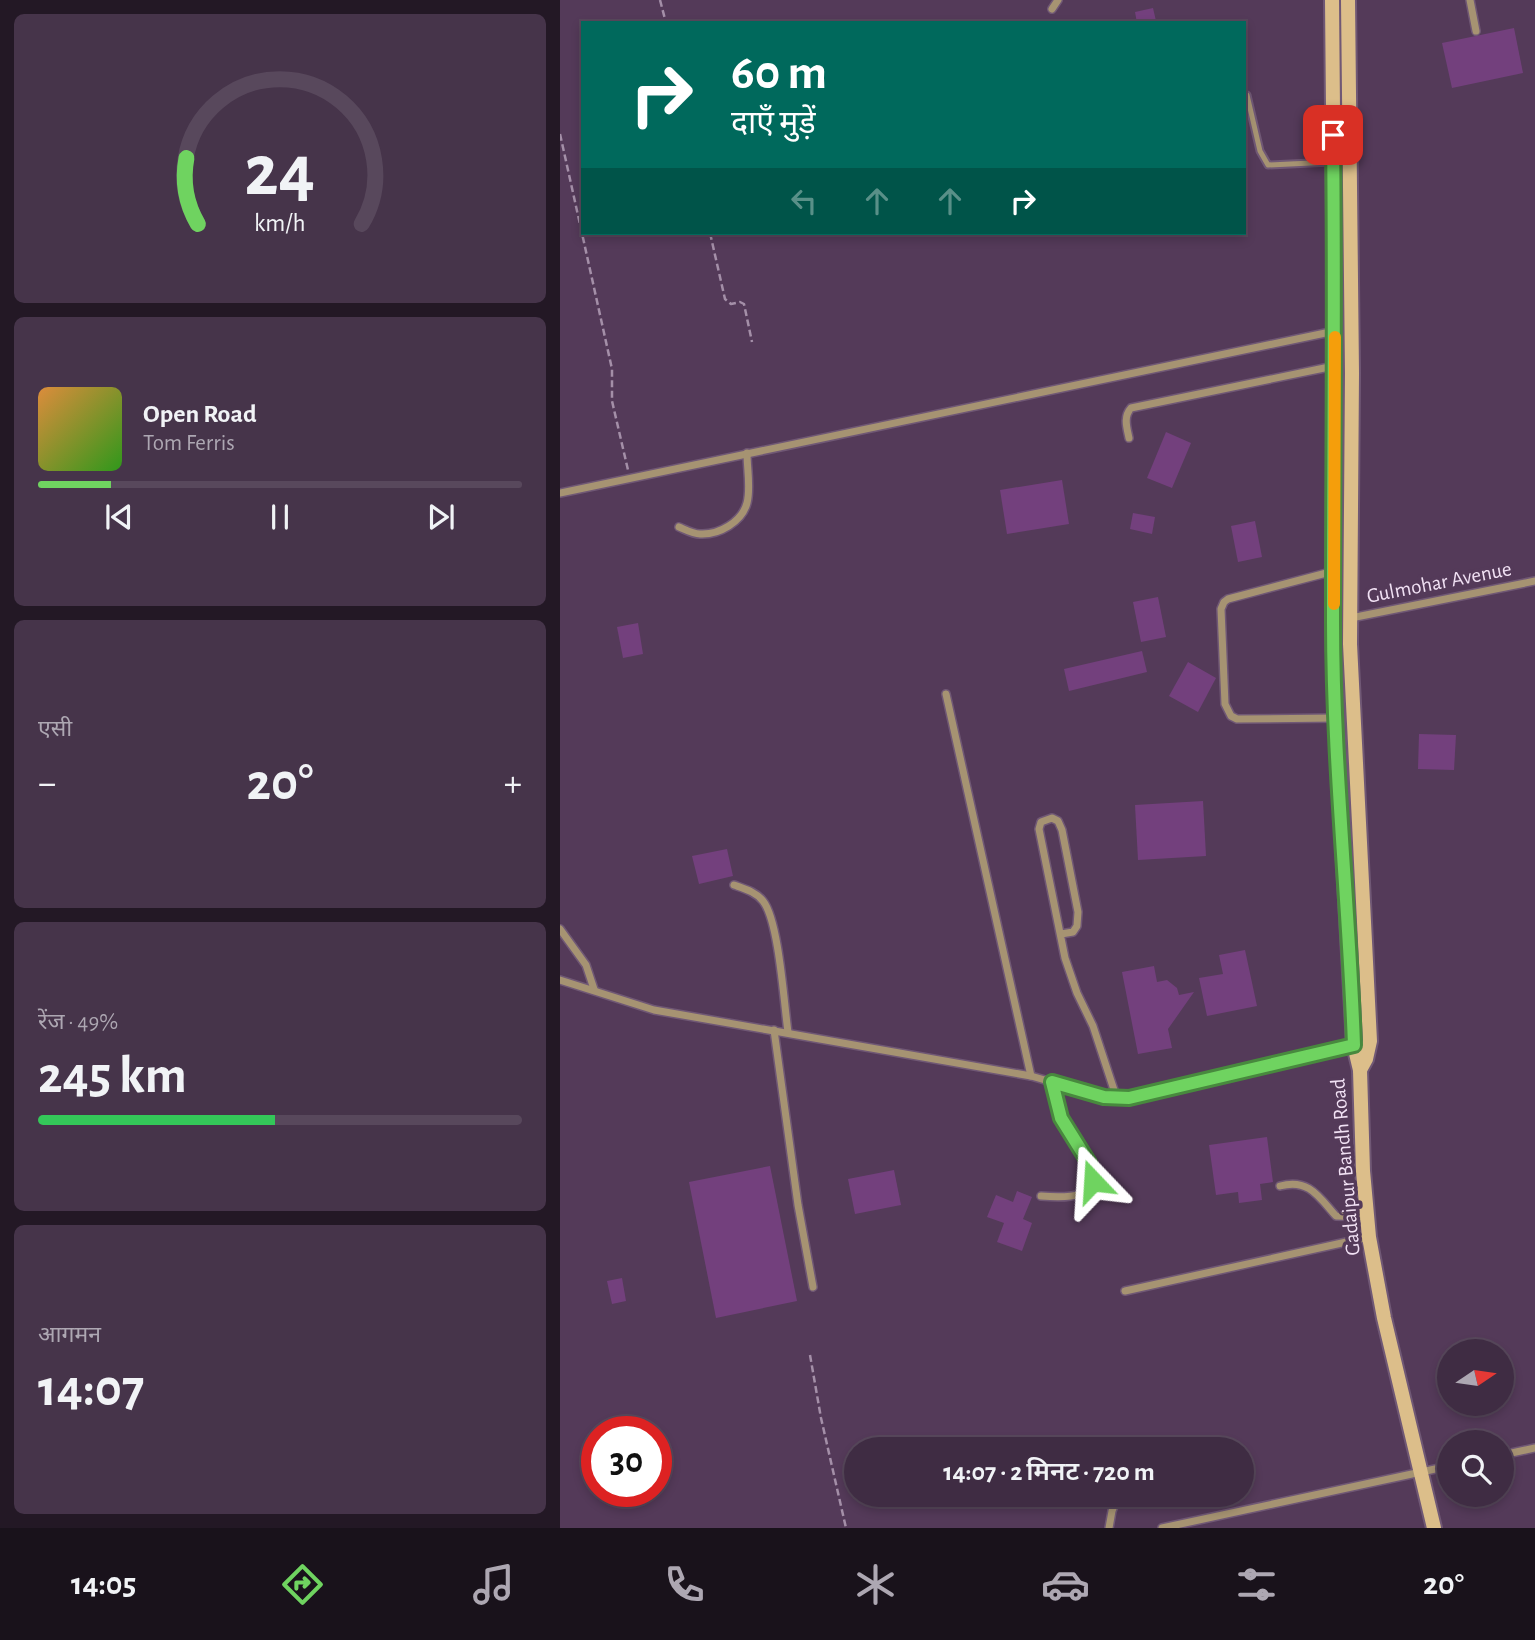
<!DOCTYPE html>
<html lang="hi">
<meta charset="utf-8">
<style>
:root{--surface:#3f2c43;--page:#46344a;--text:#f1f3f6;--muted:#ada7b2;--line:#58485c;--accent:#6fd360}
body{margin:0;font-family:"Alegreya Sans","Noto Sans Devanagari",sans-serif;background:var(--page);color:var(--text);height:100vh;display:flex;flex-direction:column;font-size:26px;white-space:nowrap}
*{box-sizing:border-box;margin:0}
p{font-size:23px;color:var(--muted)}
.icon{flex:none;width:38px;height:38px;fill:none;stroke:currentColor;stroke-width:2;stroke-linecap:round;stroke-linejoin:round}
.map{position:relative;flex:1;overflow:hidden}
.drawer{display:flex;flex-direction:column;gap:14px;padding:14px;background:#231825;width:560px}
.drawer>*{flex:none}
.banner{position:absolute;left:21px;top:21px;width:665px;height:214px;border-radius:0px;box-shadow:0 4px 10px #0003,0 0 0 2px var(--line);background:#00695c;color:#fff;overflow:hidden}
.needle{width:46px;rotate:77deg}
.fabs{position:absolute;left:877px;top:1339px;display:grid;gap:14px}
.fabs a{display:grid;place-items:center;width:77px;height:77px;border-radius:50%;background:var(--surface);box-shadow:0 4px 10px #0003,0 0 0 2px var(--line);font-size:35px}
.speed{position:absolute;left:21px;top:1416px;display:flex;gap:14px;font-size:35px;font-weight:700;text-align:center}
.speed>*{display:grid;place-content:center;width:91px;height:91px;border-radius:50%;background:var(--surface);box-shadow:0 4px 10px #0003,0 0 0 2px var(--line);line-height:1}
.speed .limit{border:10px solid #d22;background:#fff;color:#111}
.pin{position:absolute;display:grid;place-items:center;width:60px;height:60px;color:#fff;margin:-30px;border-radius:14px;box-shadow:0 4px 10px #0006}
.me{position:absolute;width:77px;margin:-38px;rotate:340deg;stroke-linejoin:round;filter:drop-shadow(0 0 5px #0008)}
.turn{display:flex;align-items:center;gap:24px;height:147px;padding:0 35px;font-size:32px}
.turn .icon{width:91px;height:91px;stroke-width:2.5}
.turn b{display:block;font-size:49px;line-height:60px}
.lanes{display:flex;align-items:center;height:66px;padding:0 35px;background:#0003;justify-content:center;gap:35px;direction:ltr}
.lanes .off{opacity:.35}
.big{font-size:52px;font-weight:600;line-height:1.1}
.drawer .tile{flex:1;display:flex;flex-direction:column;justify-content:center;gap:10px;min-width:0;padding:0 24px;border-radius:10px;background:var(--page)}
.drawer .dial{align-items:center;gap:0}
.dial svg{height:182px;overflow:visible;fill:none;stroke:var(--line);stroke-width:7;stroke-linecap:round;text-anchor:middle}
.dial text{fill:var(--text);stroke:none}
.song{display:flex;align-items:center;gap:21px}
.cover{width:84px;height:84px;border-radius:10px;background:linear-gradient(135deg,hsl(30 70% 55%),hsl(110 70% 35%))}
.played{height:7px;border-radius:4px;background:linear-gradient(90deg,var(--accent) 15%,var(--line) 15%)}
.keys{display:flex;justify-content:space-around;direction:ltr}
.heat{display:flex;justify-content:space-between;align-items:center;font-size:38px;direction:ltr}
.charge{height:10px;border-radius:5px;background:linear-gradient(90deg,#34c759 49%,var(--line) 0)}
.trip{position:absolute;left:284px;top:1437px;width:410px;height:70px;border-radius:35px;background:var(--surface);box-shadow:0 4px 10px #0003,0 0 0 2px var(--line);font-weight:600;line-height:70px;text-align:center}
.dock{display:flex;height:112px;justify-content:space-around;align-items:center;background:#19121b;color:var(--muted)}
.dock .icon{width:49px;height:49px}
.dock .active{color:var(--accent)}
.dock b{font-size:32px;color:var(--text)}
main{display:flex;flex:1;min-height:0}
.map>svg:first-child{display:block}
.building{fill:#73407d}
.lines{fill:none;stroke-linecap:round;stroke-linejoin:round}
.lane-casing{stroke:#705875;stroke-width:9}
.street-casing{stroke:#705875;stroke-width:10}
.secondary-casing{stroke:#705875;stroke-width:18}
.path{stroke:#a48fa8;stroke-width:2.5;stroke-dasharray:7 3.5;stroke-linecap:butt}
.lane{stroke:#a69372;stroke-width:5}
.street{stroke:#a69372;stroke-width:7}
.secondary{stroke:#dcbe8a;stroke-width:14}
.route-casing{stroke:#48893e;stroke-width:18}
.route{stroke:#6fd360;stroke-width:12}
.slow{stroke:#f59e0b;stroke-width:12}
.labels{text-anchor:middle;stroke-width:7;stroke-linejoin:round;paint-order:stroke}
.street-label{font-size:21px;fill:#f1e1f4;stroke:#543a59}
</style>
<main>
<section class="drawer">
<div class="tile dial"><svg viewBox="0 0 100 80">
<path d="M14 69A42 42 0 1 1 86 69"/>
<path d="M14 69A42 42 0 0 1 9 40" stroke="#6fd360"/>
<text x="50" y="56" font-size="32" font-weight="700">24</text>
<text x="50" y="72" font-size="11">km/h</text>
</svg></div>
<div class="tile">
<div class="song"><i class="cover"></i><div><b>Open Road</b><p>Tom Ferris</p></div></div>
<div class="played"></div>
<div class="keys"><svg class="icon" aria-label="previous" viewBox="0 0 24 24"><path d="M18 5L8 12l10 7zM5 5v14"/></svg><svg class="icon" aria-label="pause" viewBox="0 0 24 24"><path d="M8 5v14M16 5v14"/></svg><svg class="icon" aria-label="next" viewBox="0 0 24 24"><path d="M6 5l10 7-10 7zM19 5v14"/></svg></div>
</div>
<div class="tile"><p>एसी</p>
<div class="heat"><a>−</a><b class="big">20°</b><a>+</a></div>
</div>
<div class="tile"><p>रेंज · 49%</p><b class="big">245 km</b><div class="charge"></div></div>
<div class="tile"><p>आगमन</p><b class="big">14:07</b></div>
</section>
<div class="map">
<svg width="975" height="1528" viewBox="0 0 975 1528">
<rect width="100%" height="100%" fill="#543a59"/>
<!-- building -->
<g class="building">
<polygon points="593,8 596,21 577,23 575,12"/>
<polygon points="954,28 963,73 892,88 882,43"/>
<polygon points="606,432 631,443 612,488 587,478"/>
<polygon points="502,480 509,524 447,534 440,490"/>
<polygon points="573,513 595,517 592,534 570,529"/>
<polygon points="695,521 702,557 678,562 671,526"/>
<polygon points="598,597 606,637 581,642 573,602"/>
<polygon points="78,623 83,654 63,658 57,627"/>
<polygon points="582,651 587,672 509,691 504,669"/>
<polygon points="628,662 656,678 638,712 609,696"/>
<polygon points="859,734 896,735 894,770 858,769"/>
<polygon points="643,801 646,856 578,860 575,805"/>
<polygon points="167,849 173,876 139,884 132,856"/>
<polygon points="685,950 697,1006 647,1016 639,978 663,974 659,955"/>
<polygon points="594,966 597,982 607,980 617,988 619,995 634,992 608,1029 612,1048 578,1054 562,972"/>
<polygon points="707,1137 713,1182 700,1184 702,1200 679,1203 678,1192 656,1195 649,1145"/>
<polygon points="210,1166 237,1301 156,1318 129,1182"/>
<polygon points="334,1170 341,1205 295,1214 288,1179"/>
<polygon points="457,1191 472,1197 463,1219 472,1223 462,1251 437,1242 444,1223 427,1217 436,1195 453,1202"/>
<polygon points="62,1278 66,1301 52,1304 47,1281"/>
</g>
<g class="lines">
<defs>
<polyline id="lane" points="687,95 700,151 708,165 771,162"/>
<g id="street">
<polyline points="910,0 916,31"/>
<polyline points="492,9 498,0"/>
<path d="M569 438C567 428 563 417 571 408L774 366"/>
<polyline points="0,493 775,331"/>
<path d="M119 527C126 530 133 534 140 534 159 535 182 522 187 503 191 488 187 469 187 453"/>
<polyline points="774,571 668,599 664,602 661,609 665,704 671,716 677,719 776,718"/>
<polyline points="791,618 975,581"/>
<polyline points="386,694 471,1076"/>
<path d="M174 885C185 889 196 892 203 901 219 921 224 1004 228 1032"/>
<polyline points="0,929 26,965 34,989"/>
<polyline points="501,934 513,932 517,926 518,912 502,830 498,821 492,818 481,822 479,829 505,958 517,993 533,1026 557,1099"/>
<polyline points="0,980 94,1010 471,1076 544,1097 557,1099 578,1097 794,1045"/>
<polyline points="214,1030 238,1205 253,1287"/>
<path d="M720 1186C749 1178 759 1197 776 1216L807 1217"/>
<path d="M481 1196C504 1198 546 1200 529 1162 523 1150 514 1141 507 1130 498 1116 496 1098 492 1082"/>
<polyline points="565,1291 809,1237"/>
<polyline points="942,1455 975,1448"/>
<polyline points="549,1528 552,1511 559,1494"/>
<polyline points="602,1528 889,1466"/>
</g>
<g id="secondary">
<polyline points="772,0 775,331 773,622 776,718 794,1045 800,1070 803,1171 809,1237 824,1318 874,1528"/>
<polyline points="788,0 792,373 790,644 810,1041 806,1059 800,1070"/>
</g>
</defs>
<!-- lane casing -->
<use href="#lane" class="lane-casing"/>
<!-- street casing -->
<use href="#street" class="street-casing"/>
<!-- secondary casing -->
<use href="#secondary" class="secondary-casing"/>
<!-- path -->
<g class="path">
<polyline points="100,0 106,23"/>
<polyline points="0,134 52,369 52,401 68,470"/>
<polyline points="150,233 165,299 171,304 180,302 184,304 192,342"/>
<polyline points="250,1355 261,1418 286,1528"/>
</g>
<!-- lane -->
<use href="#lane" class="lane"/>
<!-- street -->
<use href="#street" class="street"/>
<!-- secondary -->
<use href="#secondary" class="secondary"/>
</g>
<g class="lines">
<defs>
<path id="route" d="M533 1181 529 1163 501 1118 492 1082 544 1097 569 1098 794 1045C789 904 773 763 773 622 773 460 775 297 773 135"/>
</defs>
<!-- route casing -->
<use href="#route" class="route-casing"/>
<!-- route -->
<use href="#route" class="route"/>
<!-- slow -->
<polyline class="slow" points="774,604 775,337"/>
</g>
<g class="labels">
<!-- street labels -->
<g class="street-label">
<text transform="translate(879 582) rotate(-11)" y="7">Gulmohar Avenue</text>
<text transform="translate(785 1167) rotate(-95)" y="7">Gadaipur Bandh Road</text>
</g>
</g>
</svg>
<div class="fabs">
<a><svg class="needle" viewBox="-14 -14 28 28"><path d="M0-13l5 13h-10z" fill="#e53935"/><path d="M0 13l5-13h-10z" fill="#ada7b2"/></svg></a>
<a><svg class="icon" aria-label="search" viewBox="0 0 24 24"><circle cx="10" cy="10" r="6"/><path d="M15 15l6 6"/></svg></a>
</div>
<div class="speed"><div class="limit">30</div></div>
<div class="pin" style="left:773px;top:135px;background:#d93025"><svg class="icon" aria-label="arrive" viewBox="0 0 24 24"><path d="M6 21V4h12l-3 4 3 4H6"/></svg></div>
<svg class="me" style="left:533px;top:1181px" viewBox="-20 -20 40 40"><path d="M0-17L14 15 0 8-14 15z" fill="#6fd360" stroke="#fff" stroke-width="4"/></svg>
<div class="trip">14:07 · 2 मिनट · 720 m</div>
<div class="banner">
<div class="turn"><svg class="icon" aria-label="right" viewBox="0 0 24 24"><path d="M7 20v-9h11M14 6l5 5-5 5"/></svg><div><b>60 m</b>दाएँ मुड़ें</div></div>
<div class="lanes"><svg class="icon off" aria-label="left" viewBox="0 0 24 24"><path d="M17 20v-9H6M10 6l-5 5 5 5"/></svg><svg class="icon off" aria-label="ahead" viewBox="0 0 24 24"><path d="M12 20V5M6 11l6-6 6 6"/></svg><svg class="icon off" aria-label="ahead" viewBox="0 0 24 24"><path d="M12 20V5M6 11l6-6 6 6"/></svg><svg class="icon" aria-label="right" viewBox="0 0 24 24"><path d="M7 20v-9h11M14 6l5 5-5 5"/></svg></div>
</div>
</div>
</main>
<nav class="dock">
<b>14:05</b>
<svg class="icon active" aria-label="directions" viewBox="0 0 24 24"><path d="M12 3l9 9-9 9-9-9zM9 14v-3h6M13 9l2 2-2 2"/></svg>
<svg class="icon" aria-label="music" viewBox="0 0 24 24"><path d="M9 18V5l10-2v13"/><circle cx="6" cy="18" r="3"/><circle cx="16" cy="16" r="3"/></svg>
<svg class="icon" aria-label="phone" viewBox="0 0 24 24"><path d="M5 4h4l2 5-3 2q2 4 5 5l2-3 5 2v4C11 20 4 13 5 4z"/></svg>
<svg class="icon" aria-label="climate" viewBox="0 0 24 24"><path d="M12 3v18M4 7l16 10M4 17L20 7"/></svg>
<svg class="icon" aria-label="car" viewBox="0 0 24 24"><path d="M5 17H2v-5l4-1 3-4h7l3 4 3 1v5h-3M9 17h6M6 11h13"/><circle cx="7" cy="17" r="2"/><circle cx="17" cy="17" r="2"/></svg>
<svg class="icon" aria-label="filters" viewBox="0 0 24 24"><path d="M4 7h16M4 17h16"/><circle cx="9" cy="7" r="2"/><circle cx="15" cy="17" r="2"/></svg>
<b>20°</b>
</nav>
